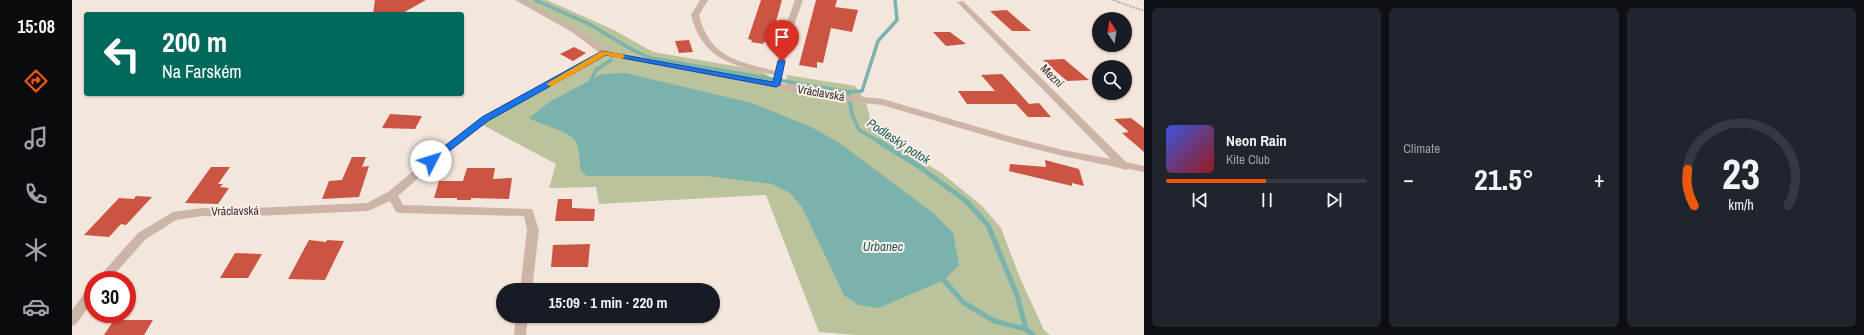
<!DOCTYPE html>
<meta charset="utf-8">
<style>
:root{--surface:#171b24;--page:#20242c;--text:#f1f3f6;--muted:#9ea1a6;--line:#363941;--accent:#ea580c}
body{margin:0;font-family:"Archivo Narrow",sans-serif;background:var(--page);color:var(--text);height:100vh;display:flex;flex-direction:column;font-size:15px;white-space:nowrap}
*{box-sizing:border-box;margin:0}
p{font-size:13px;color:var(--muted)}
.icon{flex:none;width:22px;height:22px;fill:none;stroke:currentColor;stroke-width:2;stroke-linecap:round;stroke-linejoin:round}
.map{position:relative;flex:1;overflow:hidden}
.panel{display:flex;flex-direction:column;gap:8px;padding:8px;background:#0d0f14;width:720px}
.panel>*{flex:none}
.guide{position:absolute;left:12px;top:12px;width:380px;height:84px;border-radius:4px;box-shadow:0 1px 3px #0004;background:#00695c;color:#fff;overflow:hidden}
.needle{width:26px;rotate:348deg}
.buttons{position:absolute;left:1020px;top:12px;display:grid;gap:8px}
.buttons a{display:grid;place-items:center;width:40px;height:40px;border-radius:50%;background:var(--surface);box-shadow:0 1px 3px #0004;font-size:20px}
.speed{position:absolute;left:12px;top:271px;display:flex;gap:8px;font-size:20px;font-weight:700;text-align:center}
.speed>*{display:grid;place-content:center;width:52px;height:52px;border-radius:50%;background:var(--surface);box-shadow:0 1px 3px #0004;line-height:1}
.speed .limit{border:6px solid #d22;background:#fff;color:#111}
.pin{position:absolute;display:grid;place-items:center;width:34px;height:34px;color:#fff;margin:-41px -17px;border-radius:50% 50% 50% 0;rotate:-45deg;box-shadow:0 0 4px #0007}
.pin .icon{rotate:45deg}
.me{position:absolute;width:44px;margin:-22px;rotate:50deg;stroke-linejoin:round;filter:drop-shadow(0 0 3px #0008)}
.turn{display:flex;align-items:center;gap:14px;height:84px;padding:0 12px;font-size:18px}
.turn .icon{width:52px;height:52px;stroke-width:2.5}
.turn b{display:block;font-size:28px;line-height:34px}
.big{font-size:30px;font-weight:800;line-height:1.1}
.panel .card{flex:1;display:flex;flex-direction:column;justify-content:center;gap:6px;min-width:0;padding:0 14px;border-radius:6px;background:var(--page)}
.panel .dial{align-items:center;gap:0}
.dial svg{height:104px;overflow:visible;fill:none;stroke:var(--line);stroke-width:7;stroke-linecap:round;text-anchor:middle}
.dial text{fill:var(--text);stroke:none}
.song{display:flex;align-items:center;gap:12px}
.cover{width:48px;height:48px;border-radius:6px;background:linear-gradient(135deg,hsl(230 70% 55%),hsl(0 70% 35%))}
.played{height:4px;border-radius:2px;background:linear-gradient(90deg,var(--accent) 50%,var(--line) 50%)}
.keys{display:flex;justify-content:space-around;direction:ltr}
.heat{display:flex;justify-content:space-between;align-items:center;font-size:22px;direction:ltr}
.panel .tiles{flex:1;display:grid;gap:8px;grid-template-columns:repeat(3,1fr)}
.trip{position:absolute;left:424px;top:283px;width:224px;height:40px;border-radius:20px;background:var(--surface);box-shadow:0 1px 3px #0004;font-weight:800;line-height:40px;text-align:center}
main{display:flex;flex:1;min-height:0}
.tabs{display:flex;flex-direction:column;width:72px;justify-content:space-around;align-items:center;background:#090b0e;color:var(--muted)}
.tabs .icon{width:28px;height:28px}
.tabs .on{color:var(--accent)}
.tabs b{font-size:18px;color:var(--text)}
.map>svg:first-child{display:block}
.green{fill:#bac39b}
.water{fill:#7ab2ae}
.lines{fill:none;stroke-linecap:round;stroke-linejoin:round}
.stream-far1{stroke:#7ab2ae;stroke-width:3.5}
.stream{stroke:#7ab2ae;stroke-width:5}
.building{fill:#cb5442}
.path{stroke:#b89e91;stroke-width:2;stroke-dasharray:1.5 1.5;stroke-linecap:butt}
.minor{fill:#ccb4a7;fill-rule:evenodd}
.route{fill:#1a73e8;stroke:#114b97}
.slow{fill:#f59e0b}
.labels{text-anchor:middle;stroke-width:4;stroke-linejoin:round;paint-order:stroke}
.street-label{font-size:12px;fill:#382b28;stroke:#faf0e9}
.water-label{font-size:13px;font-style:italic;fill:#1c5c59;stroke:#faf0e9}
</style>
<main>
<nav class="tabs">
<b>15:08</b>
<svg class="icon on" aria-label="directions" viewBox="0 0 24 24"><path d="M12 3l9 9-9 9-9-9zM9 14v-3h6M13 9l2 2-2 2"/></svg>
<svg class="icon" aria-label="music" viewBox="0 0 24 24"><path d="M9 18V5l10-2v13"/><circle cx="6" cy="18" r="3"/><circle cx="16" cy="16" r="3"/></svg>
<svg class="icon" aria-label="phone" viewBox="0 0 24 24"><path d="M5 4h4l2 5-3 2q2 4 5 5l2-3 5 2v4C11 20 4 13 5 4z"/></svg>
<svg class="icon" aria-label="climate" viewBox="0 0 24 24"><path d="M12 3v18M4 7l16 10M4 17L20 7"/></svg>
<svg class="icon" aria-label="car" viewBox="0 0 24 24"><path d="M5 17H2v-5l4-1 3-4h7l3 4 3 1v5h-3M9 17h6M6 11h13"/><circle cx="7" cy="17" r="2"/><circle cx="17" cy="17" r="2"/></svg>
</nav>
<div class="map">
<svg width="1072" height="335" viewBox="0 0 1072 335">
<rect width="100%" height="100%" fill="#f3e6dc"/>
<!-- green -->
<g class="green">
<polygon points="449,0 475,0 542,30 581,52 680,69 693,73 699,78 700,83 534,51"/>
<polygon points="533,53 714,86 715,75 783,86 793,100 801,128 817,141 871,174 910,206 929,228 948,278 972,330 978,335 784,335 747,332 694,195 527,204 524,187 477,188 484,164 407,123"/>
</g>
<!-- water -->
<path class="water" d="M553 73 680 103 739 127 766 142 861 213 881 233 887 265 872 280 807 308 786 305 772 295 730 207 718 193 700 184 635 176H515L509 171C507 162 508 150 504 142 499 131 468 125 457 118L479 101 530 74Z"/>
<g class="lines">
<!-- stream-far1 -->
<g class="stream-far1">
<polyline points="463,0 517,24 557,48 578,58 776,92 780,114 787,130 808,142"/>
<polyline points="525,82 519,80 524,70 539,60"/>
<polyline points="776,92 790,91 806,41 825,20 823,0"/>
</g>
<!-- stream -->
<g class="stream">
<polyline points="806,141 845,165 894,201 916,225 945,295 954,329 961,335"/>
<polyline points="869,277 891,302 922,321 954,329"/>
</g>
</g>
<!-- building -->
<g class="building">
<polygon points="303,0 354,0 329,14 301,14"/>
<polygon points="689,0 710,0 698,43 692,42 691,44 679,42 680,40 676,39"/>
<polygon points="744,0 765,0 763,7 786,10 780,32 759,28 751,63 745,62 745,68 727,65"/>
<polygon points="935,10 959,31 940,31 918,11"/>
<polygon points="861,32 878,32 894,44 874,46"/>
<polygon points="617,40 621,52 607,53 603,41"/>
<polygon points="502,47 514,53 501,61 488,54"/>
<polygon points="992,59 1017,80 995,81 971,60"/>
<polygon points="930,74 957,104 967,103 979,117 956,117 944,104 895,104 886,91 923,91 909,75"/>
<polygon points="318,114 350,116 343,129 310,128"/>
<polygon points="1059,118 1072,128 1072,152 1050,133 1057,132 1042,119"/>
<polygon points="280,157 294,157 290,167 297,166 287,197 250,199 257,181 270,180"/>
<polygon points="973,160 1007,169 1012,186 1000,183 1000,186 937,171 938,164 974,167"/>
<polygon points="139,167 158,167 146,184 151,184 148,187 157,188 146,204 113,203"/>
<polygon points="395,168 423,168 421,179 440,178 437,199 399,198 399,200 385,200 385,198 362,198 367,181 391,181"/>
<polygon points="64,196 80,197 54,225 49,224 37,237 12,235 47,198 62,199"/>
<polygon points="486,199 500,199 500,208 523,209 522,221 483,221"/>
<polygon points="237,240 254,242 255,240 272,241 253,280 216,279"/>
<polygon points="518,244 516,267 479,267 481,245"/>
<polygon points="163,253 190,254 176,278 148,278"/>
<polygon points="42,320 81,320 72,335 32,335"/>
</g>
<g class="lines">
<!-- path -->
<polyline class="path" points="1041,0 1072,11"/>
<!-- minor -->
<g class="minor">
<polygon points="443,0 452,0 494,23 516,36 536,51 772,95 811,99 940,137 991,150 1039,159 885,2 891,1 1054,162 1072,166 1072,172 1057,169 1053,170 1048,168 991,156 939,143 810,105 772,101 534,56 416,121 379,149 326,196 331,205 460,209 467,230 460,290 448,290 455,230 452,216 328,213 324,212 318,201 296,211 156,217 131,216 104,220 74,239 37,280 24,280 66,233 101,212 131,208 156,209 295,203 316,192 373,145 410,117 528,53 500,32"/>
<path d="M628 0H636L627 15C638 58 665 61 703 71L715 22 723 0H731L723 22 708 81H702V75C661 65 631 61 619 15Z"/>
<polygon points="21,286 21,301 4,324 0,326 0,310 17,287"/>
<polygon points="444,316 456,316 454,335 442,335"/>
</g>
</g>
<!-- route -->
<polygon class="route" points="530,51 701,82 706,61 710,59 713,61 708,85 704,87 534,55 416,121 362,163 356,163 354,161 356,159 410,117"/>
<!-- slow -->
<polygon class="slow" points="530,51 550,54 553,56 550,59 534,55 480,86 478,86 474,84"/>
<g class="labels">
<!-- street labels -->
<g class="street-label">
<text transform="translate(980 76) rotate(45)" y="4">Mezní</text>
<text transform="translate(749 93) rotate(10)" y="4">Vráclavská</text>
<text transform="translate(163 211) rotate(-1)" y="4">Vráclavská</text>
</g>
<!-- water labels -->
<g class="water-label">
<text transform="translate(827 141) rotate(33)" y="5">Podleský potok</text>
<text x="811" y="251">Urbanec</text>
</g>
</g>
</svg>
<div class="buttons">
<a><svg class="needle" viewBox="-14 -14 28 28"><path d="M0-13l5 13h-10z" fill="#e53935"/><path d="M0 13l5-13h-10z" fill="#9ea1a6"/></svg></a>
<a><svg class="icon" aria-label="search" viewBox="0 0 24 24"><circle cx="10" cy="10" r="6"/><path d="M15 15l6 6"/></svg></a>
</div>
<div class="speed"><div class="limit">30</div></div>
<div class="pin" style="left:710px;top:61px;background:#d93025"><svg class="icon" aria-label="arrive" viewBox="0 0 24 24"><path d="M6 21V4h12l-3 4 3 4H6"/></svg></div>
<svg class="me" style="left:359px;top:161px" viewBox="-20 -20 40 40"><circle r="19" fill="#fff"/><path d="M0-13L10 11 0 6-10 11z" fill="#1a73e8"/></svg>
<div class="trip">15:09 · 1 min · 220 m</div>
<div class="guide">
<div class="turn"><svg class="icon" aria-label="left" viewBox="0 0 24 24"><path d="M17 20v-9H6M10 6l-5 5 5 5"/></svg><div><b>200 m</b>Na Farském</div></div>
</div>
</div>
<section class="panel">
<div class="tiles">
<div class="card">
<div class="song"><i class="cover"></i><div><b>Neon Rain</b><p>Kite Club</p></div></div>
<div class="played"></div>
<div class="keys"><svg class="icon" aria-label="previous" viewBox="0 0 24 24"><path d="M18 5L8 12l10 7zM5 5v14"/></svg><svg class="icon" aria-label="pause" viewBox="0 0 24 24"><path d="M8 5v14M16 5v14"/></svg><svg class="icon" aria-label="next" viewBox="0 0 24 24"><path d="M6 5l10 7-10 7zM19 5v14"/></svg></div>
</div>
<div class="card"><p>Climate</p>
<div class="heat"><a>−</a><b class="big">21.5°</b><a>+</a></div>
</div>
<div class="card dial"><svg viewBox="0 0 100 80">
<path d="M14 69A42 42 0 1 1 86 69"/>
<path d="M14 69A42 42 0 0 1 9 41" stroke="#ea580c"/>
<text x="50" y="56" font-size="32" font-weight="700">23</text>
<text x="50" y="72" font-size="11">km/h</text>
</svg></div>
</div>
</section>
</main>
